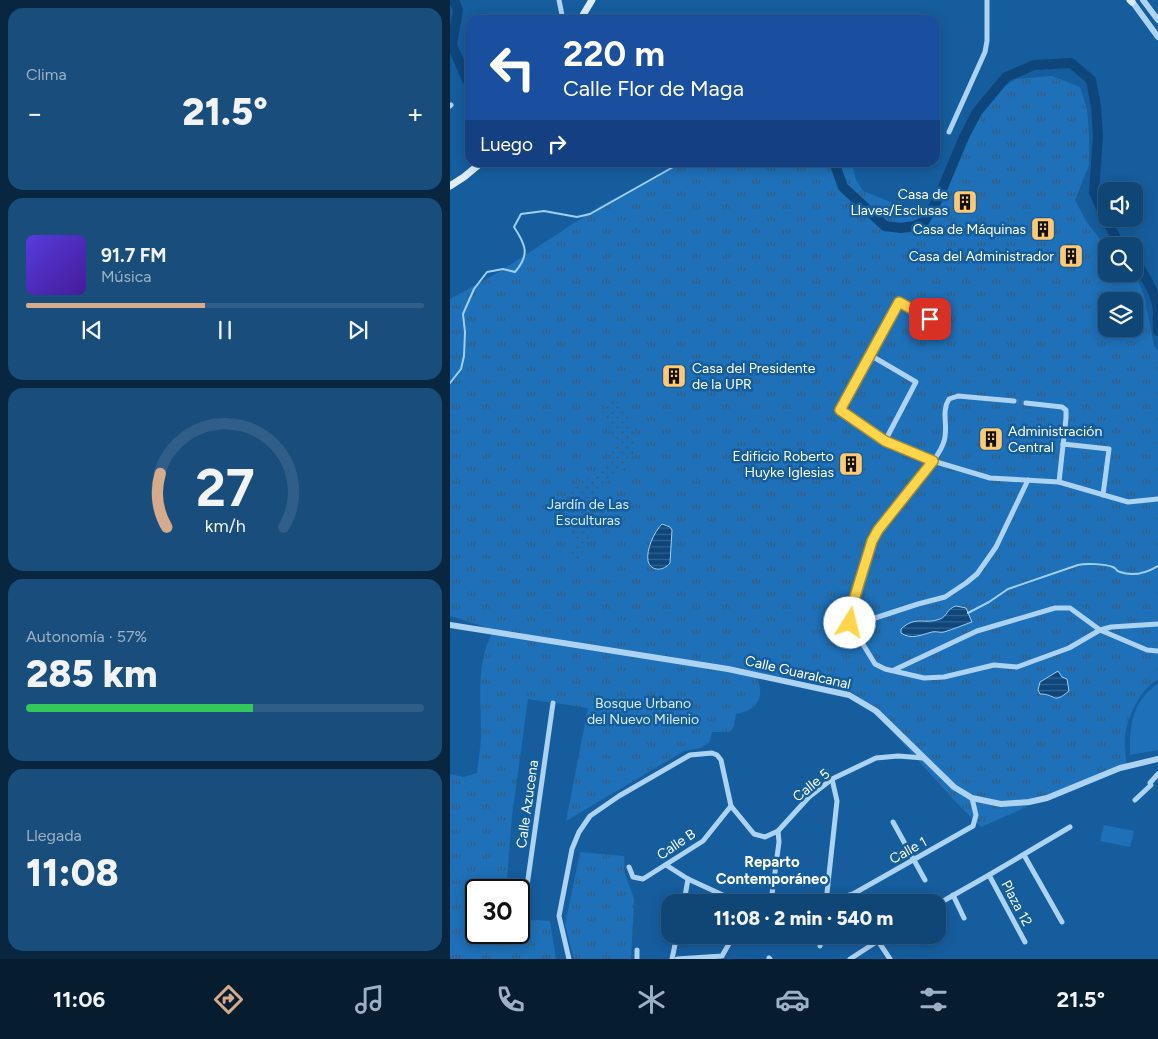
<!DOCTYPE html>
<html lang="es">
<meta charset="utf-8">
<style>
:root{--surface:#104676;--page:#194d7b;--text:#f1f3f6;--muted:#9cb1c5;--line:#305e88;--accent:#d6ab8b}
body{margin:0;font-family:Figtree,sans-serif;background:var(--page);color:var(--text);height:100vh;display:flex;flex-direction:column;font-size:19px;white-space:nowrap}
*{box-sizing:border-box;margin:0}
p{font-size:16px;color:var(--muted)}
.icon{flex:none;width:28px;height:28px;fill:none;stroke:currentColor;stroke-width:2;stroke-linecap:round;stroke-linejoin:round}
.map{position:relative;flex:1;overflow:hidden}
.drawer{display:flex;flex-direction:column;gap:8px;padding:8px;background:#092641;width:450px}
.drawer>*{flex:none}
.hud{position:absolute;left:15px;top:15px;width:475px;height:152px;border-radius:15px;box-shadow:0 2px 12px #0003,0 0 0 1px var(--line);background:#1a4fa0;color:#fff;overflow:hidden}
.fabs{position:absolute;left:648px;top:182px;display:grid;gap:10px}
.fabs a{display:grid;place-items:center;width:45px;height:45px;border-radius:10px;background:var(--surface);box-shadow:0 2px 12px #0003,0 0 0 1px var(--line);font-size:25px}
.speed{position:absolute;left:15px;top:879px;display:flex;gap:10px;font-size:25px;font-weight:700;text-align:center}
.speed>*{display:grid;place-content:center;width:65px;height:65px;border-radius:50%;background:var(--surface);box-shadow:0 2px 12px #0003,0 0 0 1px var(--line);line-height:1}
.speed .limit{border:2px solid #111;border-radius:8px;background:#fff;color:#111}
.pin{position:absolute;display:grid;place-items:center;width:42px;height:42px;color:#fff;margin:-21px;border-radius:10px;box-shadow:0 2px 8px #0006}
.me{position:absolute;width:55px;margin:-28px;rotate:9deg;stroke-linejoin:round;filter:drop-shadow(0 0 4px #0008)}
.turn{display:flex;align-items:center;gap:18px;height:105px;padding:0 15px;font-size:22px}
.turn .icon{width:65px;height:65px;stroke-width:2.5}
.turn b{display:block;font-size:35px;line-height:42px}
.then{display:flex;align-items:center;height:48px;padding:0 15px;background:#0003;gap:10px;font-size:19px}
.big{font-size:38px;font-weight:800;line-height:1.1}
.drawer .tile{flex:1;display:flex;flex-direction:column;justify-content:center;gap:8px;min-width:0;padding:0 18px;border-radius:15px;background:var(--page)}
.drawer .dial{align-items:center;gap:0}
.dial svg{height:130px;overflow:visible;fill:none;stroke:var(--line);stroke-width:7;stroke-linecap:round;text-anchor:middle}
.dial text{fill:var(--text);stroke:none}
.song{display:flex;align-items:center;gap:15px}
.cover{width:60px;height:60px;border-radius:8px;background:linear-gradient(135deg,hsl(250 70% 55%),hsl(260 70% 35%))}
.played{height:5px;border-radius:2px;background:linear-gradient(90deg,var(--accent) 45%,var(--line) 45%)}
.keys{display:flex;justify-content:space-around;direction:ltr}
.heat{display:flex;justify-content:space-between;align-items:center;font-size:28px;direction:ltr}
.charge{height:8px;border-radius:4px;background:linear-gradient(90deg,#34c759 57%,var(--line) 0)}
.trip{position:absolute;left:211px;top:894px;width:285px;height:50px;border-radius:15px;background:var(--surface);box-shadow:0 2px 12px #0003,0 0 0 1px var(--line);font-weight:800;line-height:50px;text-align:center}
.dock{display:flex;height:80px;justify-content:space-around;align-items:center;background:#061c2f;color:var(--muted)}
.dock .icon{width:35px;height:35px}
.dock .active{color:var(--accent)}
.dock b{font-size:22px;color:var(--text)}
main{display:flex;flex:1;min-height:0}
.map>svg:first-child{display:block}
.grass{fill:#1e70b8}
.park{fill:url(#park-tufts);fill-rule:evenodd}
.garden{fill:url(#garden-dots)}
.water{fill:url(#water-rules);stroke:#a0cff6}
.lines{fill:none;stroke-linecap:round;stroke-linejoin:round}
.stream{stroke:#a0cff6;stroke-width:2}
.river{stroke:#0e467b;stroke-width:10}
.minor-tunnel{stroke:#3975ad;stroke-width:5;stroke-dasharray:5 2.5;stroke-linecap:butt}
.minor{stroke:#add3f3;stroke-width:5}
.tertiary{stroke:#add3f3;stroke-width:6}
.secondary{stroke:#ddedfd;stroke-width:7}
.route-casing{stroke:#a68a30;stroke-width:12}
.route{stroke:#ffd54a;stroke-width:9}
.labels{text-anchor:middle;stroke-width:5;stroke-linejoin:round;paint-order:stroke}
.poi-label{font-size:14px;fill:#fff;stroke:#165d9e;text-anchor:end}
.park-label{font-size:14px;fill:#d6ebfd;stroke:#165d9e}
.street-label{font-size:14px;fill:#fff;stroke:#165d9e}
.neighbourhood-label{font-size:15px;font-weight:bold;fill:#fff;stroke:#165d9e}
</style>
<main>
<section class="drawer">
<div class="tile"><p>Clima</p>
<div class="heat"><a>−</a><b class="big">21.5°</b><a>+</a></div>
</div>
<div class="tile">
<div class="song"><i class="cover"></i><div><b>91.7 FM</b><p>Música</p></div></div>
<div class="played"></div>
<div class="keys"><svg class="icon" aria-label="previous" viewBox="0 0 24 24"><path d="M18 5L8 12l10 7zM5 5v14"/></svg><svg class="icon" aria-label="pause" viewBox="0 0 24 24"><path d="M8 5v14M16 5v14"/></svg><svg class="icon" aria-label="next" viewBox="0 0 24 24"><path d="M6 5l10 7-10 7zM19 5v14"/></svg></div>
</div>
<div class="tile dial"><svg viewBox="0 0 100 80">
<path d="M14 69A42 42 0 1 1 86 69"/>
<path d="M14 69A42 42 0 0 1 10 36" stroke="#d6ab8b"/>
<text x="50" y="56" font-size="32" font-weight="700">27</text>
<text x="50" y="72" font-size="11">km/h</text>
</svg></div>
<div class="tile"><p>Autonomía · 57%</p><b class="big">285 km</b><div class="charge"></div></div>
<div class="tile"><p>Llegada</p><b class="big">11:08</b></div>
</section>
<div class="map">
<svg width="708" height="959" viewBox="0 0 708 959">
<defs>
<pattern id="park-tufts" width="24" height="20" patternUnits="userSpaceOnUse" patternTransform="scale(1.25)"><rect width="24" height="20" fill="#1e70b8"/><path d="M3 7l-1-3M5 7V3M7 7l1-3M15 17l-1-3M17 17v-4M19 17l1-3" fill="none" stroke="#375c7d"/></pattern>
<pattern id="garden-dots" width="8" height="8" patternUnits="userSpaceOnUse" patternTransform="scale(1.25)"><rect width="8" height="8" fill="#1e70b8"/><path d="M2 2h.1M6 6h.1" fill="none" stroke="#375c7d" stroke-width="1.8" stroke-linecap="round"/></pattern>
<pattern id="water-rules" width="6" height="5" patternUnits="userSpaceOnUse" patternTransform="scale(1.25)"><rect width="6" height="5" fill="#0e467b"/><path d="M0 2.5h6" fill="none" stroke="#32628f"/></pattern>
</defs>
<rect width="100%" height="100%" fill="#165d9e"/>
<!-- grass -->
<g class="grass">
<path d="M708 684V750L680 755C679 727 682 700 708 684Z"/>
<polygon points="654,825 684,831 680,847 650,841"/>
</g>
<!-- park -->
<g class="park">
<path d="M602 76 630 87 637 109 639 135V165L625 200 636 221 649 238 654 250 656 251V274H684V255H686L687 277 695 299 704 346 708 350V680C691 687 677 718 675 736 674 744 676 754 676 763L531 827 503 799 423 710 401 691 370 683 304 672C316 693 311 710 286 714L284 726 280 732H262L259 743 250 748 234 751 116 821 138 708 78 699 62 816 56 890H26V932H69V919L100 921 106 959H0V774L13 777 27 773C29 759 31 744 31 730 31 696 26 660 44 630L0 616V299L51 271 150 206 231 163H402L406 180 413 191 476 216 480 210 513 134 535 99 566 79ZM656 301H684V329H656Z"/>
<polygon points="130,852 174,856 175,874 184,899 181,959 124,959 115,925"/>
</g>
<!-- garden -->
<path class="garden" d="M162 400C181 407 191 446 180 462 171 476 152 476 150 496L160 513V520L156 524 142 531 131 557 129 560H123L121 558C119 548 128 541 126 531 123 518 110 505 117 493L152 467 162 455 163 442 153 412 156 404Z"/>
<!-- water -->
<g class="water">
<path d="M212 524 220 527 222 530 220 563C214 571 201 572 198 561 196 550 204 532 212 524Z"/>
<path d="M506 606 516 608 522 622C513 625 504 629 494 632 490 633 486 631 482 632 471 635 461 640 451 633V629C466 615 474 625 490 619 498 616 496 609 506 606Z"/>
<path d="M608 671 612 677 617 679 619 691C602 705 607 694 590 694L588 690 590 682Z"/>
</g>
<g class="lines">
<!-- stream -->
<g class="stream">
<path d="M0 383 11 369 14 356 15 332 13 314 24 289 37 272 53 269 65 272C80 255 76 245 64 227L71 214 94 211 127 217 140 214 232 162"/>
<path d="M518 613 539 602 558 589 628 565C636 563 655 564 663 567 669 570 664 570 670 572 684 577 696 573 708 566"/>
</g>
<!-- river -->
<g class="river">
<polyline points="4,0 8,10 2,45 17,80 20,78"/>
<polyline points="384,162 393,187 435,226 451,228 464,226 474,222 488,199 514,137 527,112 556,77 584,65 621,63 641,80 646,106 648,136 644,192 654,215 670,246"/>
<path d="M684 259C694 275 706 292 708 311 708 318 707 324 708 331"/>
</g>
<!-- minor-tunnel -->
<polyline class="minor-tunnel" points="564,401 576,403"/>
<!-- minor -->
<g class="minor">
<polyline points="109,0 112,15 115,20"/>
<polyline points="0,106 1,105"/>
<polyline points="499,132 535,52 537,41 537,0"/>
<polyline points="480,319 449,302 390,410 435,441 483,461 540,478 609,482 678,502 708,499"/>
<polyline points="420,355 466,382 435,441"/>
<polyline points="576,403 612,407 616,410 616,418 609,482"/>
<polyline points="613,444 659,449 653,495"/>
<polyline points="399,616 400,623 425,664 435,669 474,678 494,677 544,665 567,667 619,648 650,630 697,650 708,651"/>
<path d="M399 616 422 541 428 531C442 512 456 494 471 476 479 466 489 456 493 444 500 429 490 413 499 399L508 396 564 401"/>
<polyline points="399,616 414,620 425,618 468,604 495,597 516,583 527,574 546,547 578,480"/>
<polyline points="444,670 527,631 605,608 620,608 650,630 661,627 708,624"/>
<polyline points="685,800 701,785 700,783 708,774"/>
<polyline points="443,822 475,880"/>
<polyline points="574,855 612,922"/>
<polyline points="216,865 238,879 288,902"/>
<polyline points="179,867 183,877 193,879 253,841 281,806"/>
<polyline points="539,875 575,942"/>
<polyline points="503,895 514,918"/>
<polyline points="376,899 390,898 403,894 523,826 526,815 522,798"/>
<polyline points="234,902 238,879"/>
<polyline points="321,902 329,842 328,831"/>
<polyline points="376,902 387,801 382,779"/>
<polyline points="488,904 539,875 620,827"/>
<polyline points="74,907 103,703"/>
<polyline points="474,935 477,940"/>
<polyline points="428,941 440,959"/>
<polyline points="370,946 372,935"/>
<polyline points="319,958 320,959"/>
<polyline points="119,959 109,916 122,849 129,832 140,816 169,796 240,755 262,753 267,755 271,760 281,806 304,834 315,837 328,831 359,797 382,779 426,758 448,756 474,758"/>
<polyline points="187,959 187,950"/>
<polyline points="222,959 227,935"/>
<polyline points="227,959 272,956 284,935"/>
<polyline points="400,959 437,935"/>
</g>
<!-- tertiary -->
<g class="tertiary">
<polyline points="681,0 708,37"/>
<polyline points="693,0 708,20"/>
<polyline points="0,625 278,669 399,695 426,711 504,787 522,798 551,804 579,802 597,798 670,768 708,759"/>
</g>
<!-- secondary -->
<g class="secondary">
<polyline points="680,0 682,2"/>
<polyline points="130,20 142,0"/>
<polyline points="0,186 14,177 32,162"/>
</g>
</g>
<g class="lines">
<defs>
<polyline id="route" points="400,623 399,616 422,541 428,530 483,461 435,441 390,410 449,302 480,319"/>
</defs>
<!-- route casing -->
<use href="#route" class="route-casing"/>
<!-- route -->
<use href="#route" class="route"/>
</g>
<!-- icons -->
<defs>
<symbol id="building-square" viewBox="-11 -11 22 22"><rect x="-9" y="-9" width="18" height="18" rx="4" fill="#ffc970" stroke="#165d9e"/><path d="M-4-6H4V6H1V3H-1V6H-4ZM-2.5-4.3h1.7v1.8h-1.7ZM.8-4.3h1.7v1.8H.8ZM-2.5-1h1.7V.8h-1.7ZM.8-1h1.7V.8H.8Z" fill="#111"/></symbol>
</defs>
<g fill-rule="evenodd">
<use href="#building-square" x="501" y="188" width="28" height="28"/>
<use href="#building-square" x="579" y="215" width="28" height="28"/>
<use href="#building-square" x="607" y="242" width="28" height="28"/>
<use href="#building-square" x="210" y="362" width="28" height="28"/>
<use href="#building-square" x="527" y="425" width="28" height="28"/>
<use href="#building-square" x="387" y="450" width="28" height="28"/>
</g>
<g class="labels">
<!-- poi labels -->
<g class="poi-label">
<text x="498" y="199">Casa de<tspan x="498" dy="16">Llaves/Esclusas</tspan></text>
<text x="576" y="234">Casa de Máquinas</text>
<text x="604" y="261">Casa del Administrador</text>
<text x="242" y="373" text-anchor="start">Casa del Presidente<tspan x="242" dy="16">de la UPR</tspan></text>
<text x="558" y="436" text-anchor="start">Administración<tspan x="558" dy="16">Central</tspan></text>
<text x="384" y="461">Edificio Roberto<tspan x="384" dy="16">Huyke Iglesias</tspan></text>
</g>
<!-- park labels -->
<g class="park-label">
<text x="138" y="509">Jardín de Las<tspan x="138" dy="16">Esculturas</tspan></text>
<text x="193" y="708">Bosque Urbano<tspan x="193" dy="16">del Nuevo Milenio</tspan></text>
</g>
<!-- street labels -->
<g class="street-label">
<text transform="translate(348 672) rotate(13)" y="5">Calle Guaralcanal</text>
<text transform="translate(361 785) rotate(-39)" y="5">Calle 5</text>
<text transform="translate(77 804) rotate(-82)" y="5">Calle Azucena</text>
<text transform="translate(226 844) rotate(-34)" y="5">Calle B</text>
<text transform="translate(458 850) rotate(-29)" y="5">Calle 1</text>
<text transform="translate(567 903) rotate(62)" y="5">Plaza 12</text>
</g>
<!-- neighbourhood labels -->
<g class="neighbourhood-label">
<text x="322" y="867">Reparto<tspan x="322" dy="17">Contemporáneo</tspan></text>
</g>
</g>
</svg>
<div class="fabs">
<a><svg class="icon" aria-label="sound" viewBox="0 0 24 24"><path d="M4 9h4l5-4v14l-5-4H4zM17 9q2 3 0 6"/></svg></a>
<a><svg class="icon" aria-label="search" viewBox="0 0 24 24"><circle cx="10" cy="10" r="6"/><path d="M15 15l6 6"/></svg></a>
<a><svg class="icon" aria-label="layers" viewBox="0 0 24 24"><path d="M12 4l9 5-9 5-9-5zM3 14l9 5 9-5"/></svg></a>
</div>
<div class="speed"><div class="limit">30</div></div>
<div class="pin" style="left:480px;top:319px;background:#d93025"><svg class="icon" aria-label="arrive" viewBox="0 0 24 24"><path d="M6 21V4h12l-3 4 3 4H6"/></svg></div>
<svg class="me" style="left:400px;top:623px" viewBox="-20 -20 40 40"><circle r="19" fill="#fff"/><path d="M0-13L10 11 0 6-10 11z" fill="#ffd54a"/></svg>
<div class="trip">11:08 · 2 min · 540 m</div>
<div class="hud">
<div class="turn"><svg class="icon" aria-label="left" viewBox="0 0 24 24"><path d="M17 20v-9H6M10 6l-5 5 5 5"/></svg><div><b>220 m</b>Calle Flor de Maga</div></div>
<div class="then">Luego<svg class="icon" aria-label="right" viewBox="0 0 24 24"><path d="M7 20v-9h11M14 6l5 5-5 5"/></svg></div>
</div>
</div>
</main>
<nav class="dock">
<b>11:06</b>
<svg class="icon active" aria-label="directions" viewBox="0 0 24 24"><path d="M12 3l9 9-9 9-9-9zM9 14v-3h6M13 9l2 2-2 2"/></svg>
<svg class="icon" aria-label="music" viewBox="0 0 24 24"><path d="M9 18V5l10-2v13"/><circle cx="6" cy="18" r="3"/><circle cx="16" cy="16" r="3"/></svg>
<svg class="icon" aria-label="phone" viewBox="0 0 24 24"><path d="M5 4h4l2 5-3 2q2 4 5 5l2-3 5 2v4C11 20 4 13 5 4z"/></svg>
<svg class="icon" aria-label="climate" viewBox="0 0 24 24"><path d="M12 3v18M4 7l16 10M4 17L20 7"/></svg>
<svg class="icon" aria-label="car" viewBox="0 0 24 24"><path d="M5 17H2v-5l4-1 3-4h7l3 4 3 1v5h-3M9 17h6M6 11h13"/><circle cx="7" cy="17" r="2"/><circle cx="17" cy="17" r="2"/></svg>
<svg class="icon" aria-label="filters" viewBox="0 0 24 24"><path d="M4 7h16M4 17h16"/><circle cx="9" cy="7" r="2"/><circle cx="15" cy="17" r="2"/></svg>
<b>21.5°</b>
</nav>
